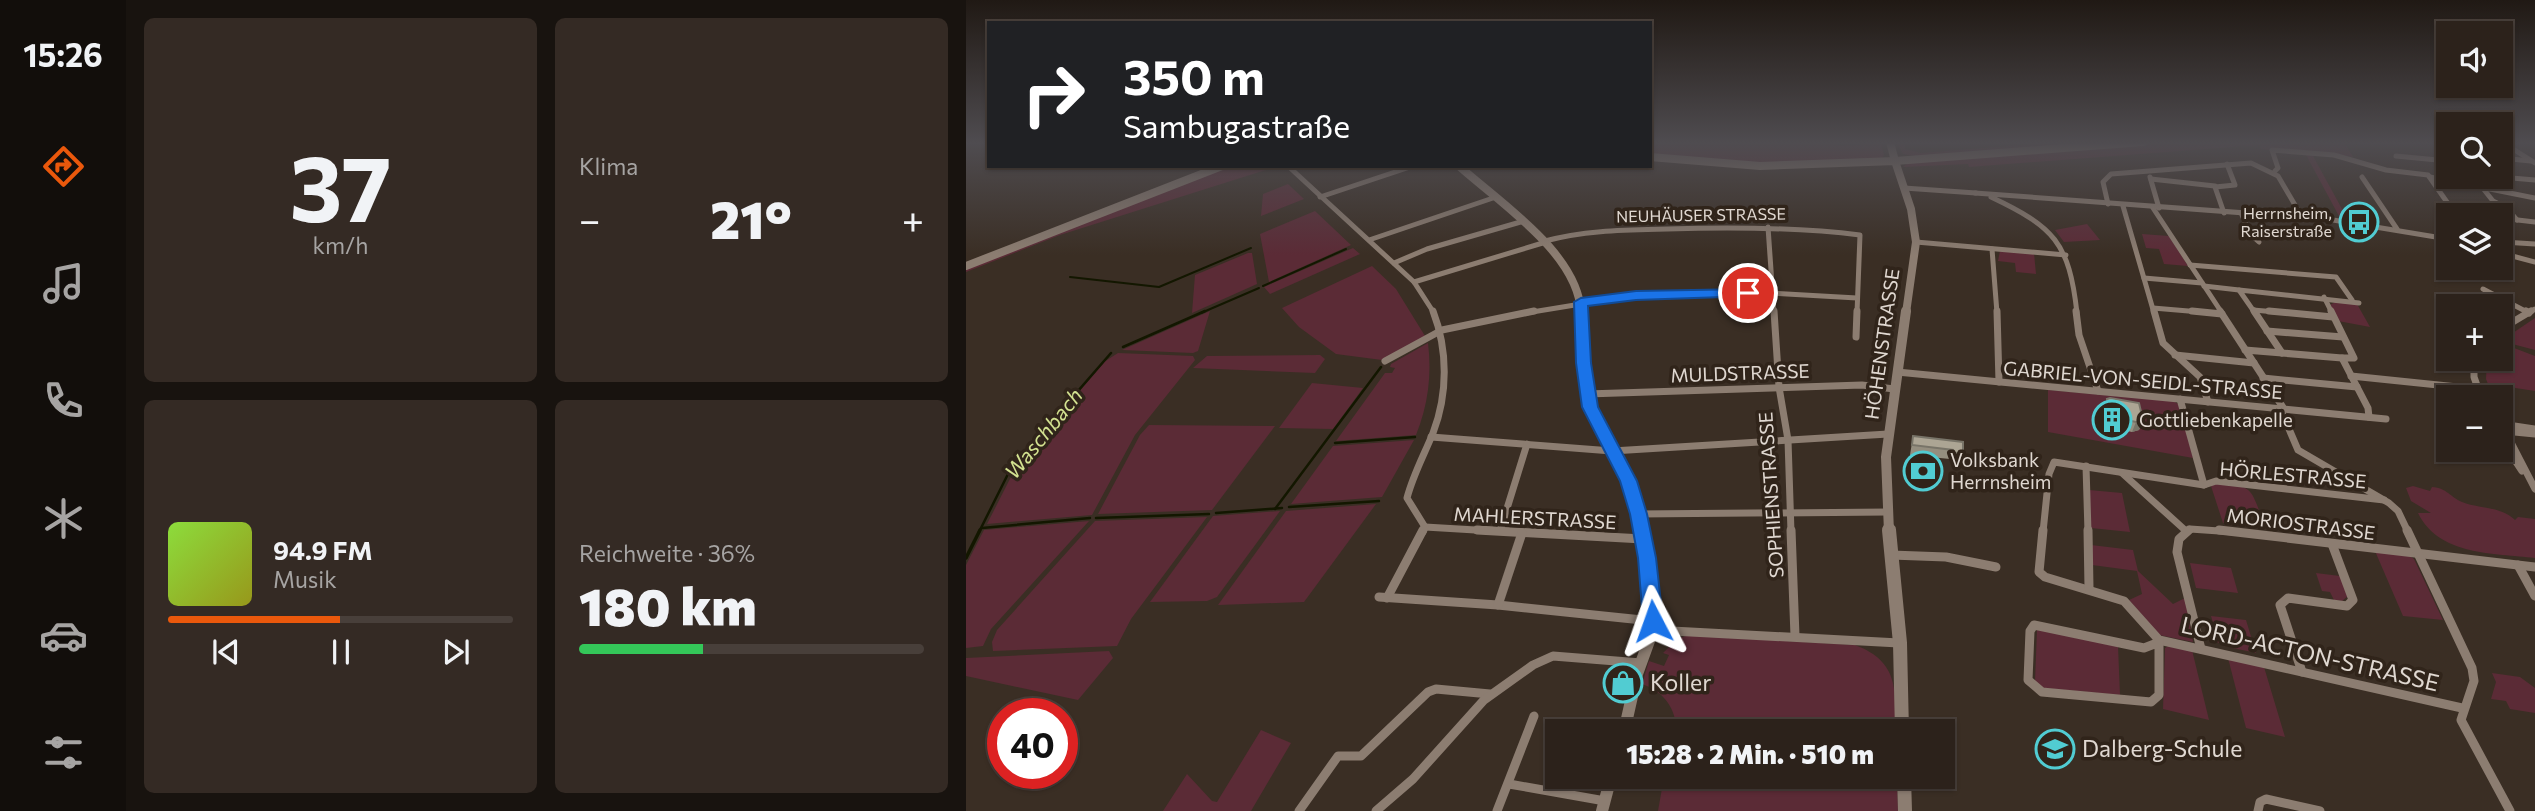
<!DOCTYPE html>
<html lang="de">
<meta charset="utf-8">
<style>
:root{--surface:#2c221b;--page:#342a24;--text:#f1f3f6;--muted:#a6a4a3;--line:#483f3a;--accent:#ea580c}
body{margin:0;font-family:Commissioner,sans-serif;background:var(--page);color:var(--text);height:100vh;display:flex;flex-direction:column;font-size:26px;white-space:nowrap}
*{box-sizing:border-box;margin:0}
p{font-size:23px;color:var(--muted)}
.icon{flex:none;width:38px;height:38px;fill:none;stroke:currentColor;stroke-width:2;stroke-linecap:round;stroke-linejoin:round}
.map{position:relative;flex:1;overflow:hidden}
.panel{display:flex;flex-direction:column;gap:18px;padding:18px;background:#18130f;width:840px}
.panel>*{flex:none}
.top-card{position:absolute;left:21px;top:21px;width:665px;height:147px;border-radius:0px;box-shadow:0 2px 5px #0004,0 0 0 2px var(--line);background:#202124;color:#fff;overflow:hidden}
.fabs{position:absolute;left:1470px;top:21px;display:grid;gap:14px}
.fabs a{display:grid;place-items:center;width:77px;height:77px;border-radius:0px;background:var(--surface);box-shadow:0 2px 5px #0004,0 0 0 2px var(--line);font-size:35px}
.speed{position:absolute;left:21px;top:698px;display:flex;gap:14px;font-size:35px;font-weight:700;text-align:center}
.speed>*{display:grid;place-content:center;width:91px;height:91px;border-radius:50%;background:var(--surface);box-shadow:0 2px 5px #0004,0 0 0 2px var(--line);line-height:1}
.speed .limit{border:10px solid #d22;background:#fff;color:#111}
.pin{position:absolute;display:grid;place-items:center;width:60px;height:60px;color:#fff;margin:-30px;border:4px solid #fff;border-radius:50%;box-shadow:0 2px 7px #0007}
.me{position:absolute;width:77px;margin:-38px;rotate:356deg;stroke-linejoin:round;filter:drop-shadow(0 0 5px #0008)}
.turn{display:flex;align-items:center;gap:24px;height:147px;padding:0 21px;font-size:32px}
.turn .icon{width:91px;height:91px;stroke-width:2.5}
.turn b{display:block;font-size:49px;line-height:60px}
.big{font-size:52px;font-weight:800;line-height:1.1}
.panel .card{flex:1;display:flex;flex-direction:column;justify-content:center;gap:10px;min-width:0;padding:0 24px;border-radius:10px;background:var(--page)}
.panel .dial{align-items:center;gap:0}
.dial b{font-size:91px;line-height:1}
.song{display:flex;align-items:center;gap:21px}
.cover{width:84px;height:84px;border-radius:10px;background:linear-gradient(135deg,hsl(90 70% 55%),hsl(60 70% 35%))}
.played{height:7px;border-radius:4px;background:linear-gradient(90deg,var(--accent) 50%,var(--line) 50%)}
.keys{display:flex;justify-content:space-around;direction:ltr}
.heat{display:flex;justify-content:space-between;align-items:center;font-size:38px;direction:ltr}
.charge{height:10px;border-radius:5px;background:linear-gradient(90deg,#34c759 36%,var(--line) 0)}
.panel .tiles{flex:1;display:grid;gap:18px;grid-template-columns:repeat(2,1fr)}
.trip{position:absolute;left:579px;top:719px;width:410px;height:70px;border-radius:0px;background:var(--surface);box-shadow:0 2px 5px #0004,0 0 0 2px var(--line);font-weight:800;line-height:70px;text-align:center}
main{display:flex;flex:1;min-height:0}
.tab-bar{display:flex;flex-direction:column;width:126px;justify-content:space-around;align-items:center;background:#120e0b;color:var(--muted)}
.tab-bar .icon{width:49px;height:49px}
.tab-bar .on{color:var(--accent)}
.tab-bar b{font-size:32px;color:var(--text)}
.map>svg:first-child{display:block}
.green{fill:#5b2b36}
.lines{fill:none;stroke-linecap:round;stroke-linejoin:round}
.stream-far2{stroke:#131700;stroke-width:2}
.stream-far1{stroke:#131700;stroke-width:2.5}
.stream{stroke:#131700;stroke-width:3.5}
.minor-far2{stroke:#8c7d71;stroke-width:5}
.minor-far1{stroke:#8c7d71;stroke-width:7}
.minor{stroke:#8c7d71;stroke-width:9}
.tertiary-far2{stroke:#8c7d71;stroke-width:8}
.tertiary-far1{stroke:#8c7d71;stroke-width:10}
.tertiary{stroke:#8c7d71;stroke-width:12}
.secondary-far2{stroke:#8c7d71;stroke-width:8}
.secondary-far1{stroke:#8c7d71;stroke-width:10}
.secondary{stroke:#8c7d71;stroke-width:14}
.wall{fill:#948e7f}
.shaded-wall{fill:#787468}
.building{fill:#aca594;stroke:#787468;stroke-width:2}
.route{fill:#1a73e8;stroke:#114b97;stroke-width:2}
.labels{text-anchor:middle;stroke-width:7;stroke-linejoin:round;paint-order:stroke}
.far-poi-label{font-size:16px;fill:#e0d8d1;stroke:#30241a;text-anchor:end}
.far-street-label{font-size:16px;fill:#e0d8d1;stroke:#30241a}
.street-label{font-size:19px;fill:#e0d8d1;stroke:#30241a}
.poi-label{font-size:19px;fill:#e0d8d1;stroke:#30241a;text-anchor:start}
.water-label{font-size:21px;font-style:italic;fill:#d3e290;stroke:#30241a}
.near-street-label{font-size:23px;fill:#e0d8d1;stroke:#30241a}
.near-poi-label{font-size:23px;fill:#e0d8d1;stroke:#30241a;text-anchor:start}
</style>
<main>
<nav class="tab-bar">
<b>15:26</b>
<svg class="icon on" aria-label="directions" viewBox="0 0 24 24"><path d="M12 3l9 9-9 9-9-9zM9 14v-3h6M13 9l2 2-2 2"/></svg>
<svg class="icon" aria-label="music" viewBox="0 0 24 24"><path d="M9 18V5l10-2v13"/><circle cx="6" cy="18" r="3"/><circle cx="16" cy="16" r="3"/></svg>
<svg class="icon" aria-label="phone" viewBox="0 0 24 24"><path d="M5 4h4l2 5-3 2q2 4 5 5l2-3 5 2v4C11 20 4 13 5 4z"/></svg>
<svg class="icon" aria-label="climate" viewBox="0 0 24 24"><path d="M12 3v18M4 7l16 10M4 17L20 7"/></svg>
<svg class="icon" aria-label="car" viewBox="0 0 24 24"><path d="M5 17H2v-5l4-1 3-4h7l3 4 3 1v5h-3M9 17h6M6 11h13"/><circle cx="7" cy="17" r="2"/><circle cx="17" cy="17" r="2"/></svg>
<svg class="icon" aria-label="filters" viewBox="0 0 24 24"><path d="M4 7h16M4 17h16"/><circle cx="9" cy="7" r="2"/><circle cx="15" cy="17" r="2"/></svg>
</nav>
<section class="panel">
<div class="tiles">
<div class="card dial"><b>37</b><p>km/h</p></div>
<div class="card"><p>Klima</p>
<div class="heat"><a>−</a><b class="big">21°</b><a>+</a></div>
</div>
<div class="card">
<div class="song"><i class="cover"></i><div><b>94.9 FM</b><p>Musik</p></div></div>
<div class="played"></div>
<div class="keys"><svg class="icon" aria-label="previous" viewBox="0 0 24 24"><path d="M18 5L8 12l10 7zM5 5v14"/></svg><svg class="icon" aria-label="pause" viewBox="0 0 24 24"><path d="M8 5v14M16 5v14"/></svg><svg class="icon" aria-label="next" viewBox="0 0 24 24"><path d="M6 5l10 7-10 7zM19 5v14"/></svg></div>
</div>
<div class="card"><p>Reichweite · 36%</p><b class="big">180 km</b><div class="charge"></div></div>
</div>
</section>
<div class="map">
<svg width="1569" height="811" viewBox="0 0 1569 811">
<rect width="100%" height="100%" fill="#3a2e24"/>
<!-- green -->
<g class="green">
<polygon points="684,142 866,142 875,146 915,143 918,155 916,158 805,164 684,155"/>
<polygon points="931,142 939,142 939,149 955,153 1092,142 1153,142 949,156 937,154"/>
<polygon points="1206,142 1378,142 1387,157 1346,154 1382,220 1374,218 1339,153 1295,149 1293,145 1003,167 1002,164 937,167 942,163"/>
<polygon points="261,166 309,167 94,235 0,272 0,268"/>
<polygon points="322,184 338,199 295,216 297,194"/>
<polygon points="349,211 385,245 303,282 294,234"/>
<polygon points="1121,224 1134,240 1098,242 1089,230"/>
<polygon points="1176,234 1203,236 1222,266 1198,264 1193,249 1180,248"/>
<polygon points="387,248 394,254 304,294 298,287"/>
<polygon points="1034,251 1068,253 1070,274 1050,272 1049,263 1032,261"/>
<polygon points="282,253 286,253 291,284 226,313 229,275"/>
<polygon points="406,266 430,289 459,336 416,360 370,354 333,327 316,308"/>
<polygon points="1371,301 1391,304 1404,327 1372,321 1364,305"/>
<polygon points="244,311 232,351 227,353 156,350"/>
<polygon points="1569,318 1569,350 1535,341"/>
<path d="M462 343C466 375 462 405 450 435L370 441 419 373H426L429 368 424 367 425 364Z"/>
<polygon points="1535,343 1569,356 1569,391 1543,387 1537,390 1536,397 1526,394 1520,379 1521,359 1535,359"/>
<polygon points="152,353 227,356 229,360 169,435 126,515 21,524 50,467 138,362"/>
<polygon points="354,355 359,359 349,373 227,368 241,356"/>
<polygon points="346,383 397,388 367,429 313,428"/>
<polygon points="1082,390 1207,401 1214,405 1227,458 1082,432"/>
<polygon points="183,425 309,426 246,510 132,514 174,435"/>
<polygon points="448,440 416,497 325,504 367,446"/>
<path d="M1249 483C1282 487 1284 483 1295 516L1270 513 1273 526 1257 523 1245 486Z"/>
<path d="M1447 486 1464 491 1466 487C1481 488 1484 497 1496 502 1513 509 1535 506 1549 520L1552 517 1569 519V558C1528 553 1473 556 1452 513H1465L1445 501 1440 488Z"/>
<polygon points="1123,490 1156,493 1164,532 1125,528"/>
<polygon points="410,504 338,602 252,605 320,511"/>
<polygon points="314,511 251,597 241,601 184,602 247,516"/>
<polygon points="241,517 165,619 151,646 27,651 26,642 31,630 129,521"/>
<polygon points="123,521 25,629 17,646 0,648 0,565 18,530"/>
<polygon points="1125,545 1167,550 1172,571 1207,604 1219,598 1227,642 1193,635 1163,600 1176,594 1171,571 1126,565"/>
<polygon points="1409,551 1442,555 1448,559 1477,620 1437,616"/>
<polygon points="1224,563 1265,568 1272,593 1230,588"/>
<polygon points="1350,573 1374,576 1382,596 1376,601 1368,600 1364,592 1356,591"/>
<path d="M1245 616 1280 620 1290 653C1271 648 1245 648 1239 626H1248Z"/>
<polygon points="1071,630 1152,646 1154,695 1077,688 1069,682"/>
<path d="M722 635 889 645C934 662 929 691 930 731H710C711 709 697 691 676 684L683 661 698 666 703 655 697 653 711 639Z"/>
<polygon points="1204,645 1226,650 1243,720 1197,709 1199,648"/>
<polygon points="143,651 147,658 112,700 0,676 0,658"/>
<polygon points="1262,658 1298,667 1319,737 1280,728"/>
<polygon points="1526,673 1554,677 1569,688 1569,713 1544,709 1540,701 1525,699 1530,682"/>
<polygon points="295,730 325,743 285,811 197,811 221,774 246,801 251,802"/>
<polygon points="698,777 931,777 932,811 692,811"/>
</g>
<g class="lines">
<!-- stream-far2 -->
<g class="stream-far2">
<polyline points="104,277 193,287 285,248"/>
<polyline points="297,286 380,249"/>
<polyline points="235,313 293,288"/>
</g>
<!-- stream-far1 -->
<g class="stream-far1">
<polyline points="157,347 239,311"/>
<polyline points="369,443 449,437"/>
<polyline points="323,507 413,501"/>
<polyline points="309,509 415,367"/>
<polyline points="250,513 316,508"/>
<polyline points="130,518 243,514"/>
<polyline points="16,528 124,518"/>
<polyline points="13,532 45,468 145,353"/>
</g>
<!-- stream -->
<polyline class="stream" points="0,558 14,530"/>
<!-- minor-far2 -->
<g class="minor-far2">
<polyline points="1536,142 1569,163"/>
<polyline points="1430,156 1482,161"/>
<polyline points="1535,158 1565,161"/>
<polyline points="322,166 448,282 468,313"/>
<polyline points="311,167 315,166"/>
<polyline points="1309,171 1312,168 1306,150 1368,155 1420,170 1462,175 1490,215"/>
<polyline points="1184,177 1193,208"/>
<polyline points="1396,177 1431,229"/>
<polyline points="1464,177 1569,198"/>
<polyline points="1508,177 1527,201 1541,208 1551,220"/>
<polyline points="1534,177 1569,180"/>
<polyline points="1185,179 1249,186"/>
<polyline points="938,188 1010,193"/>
<polyline points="1009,193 1361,219 1482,239"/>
<polyline points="354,197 447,166"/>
<path d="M1025 197C1088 227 1103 242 1111 313"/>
<polyline points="1142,204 1137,182 1145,174 1285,163 1312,176 1336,217"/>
<polyline points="1157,206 1188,313"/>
<polyline points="1187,208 1256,313"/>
<polyline points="1258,213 1249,187 1269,185 1261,164"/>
<polyline points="1489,214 1501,215"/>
<polyline points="1276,215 1284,234 1293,242"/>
<polyline points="1535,218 1569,222"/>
<polyline points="802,227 808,313"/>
<polyline points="403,240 530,197"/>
<path d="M579 241C619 230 660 230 701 229 766 227 830 227 894 235L891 313"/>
<polyline points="950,242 1100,255"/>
<polyline points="1026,249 1031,313"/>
<polyline points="1535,253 1537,242 1569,244"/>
<polyline points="1535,253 1569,262"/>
<polyline points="428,263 461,249 558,221"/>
<polyline points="1224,265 1370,277 1386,300"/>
<polyline points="1178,278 1236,283"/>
<polyline points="448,282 580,242"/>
<polyline points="1238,286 1273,290"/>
<polyline points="1517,289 1563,313"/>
<polyline points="1358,297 1366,313"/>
<polyline points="1187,308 1246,313"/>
<polyline points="1287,310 1323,313"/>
<polyline points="560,313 670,295 804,293 891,298"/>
<polyline points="1289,313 1273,290 1393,303"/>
<polyline points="1562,313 1569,309"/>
</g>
<!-- minor-far1 -->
<g class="minor-far1">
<polyline points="808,311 813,387 822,440 825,532"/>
<polyline points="1031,311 1033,382"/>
<polyline points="1110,311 1113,335 1132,391"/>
<polyline points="1188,311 1197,343 1234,377 1242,402"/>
<polyline points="1226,311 1256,314"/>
<polyline points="1254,311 1318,409"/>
<polyline points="1288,311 1316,353"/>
<polyline points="1303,311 1367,317"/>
<polyline points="1365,311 1388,358 1376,358 1402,408 1403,417"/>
<polyline points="1560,311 1563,313"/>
<polyline points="1535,329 1565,311"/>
<polyline points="1301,331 1377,337"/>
<polyline points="890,337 891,311"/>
<polyline points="1279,350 1376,358"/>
<polyline points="1209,355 1288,363"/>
<polyline points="1508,359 1508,377 1515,397"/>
<polyline points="419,361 476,330 568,311"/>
<polyline points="931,372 1420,419"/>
<polyline points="1385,376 1511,389"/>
<polyline points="1297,378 1391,387"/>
<polyline points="621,394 896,385 928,389"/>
<polyline points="1214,399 1238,485"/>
<polyline points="1314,408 1332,450 1423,503 1432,511 1442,532"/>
<polyline points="1535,423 1569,489"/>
<polyline points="1535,424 1569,429"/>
<polyline points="1538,431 1569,434"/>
<polyline points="465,437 646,451 922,434"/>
<polyline points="1535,439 1556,471"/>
<polyline points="1120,466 1122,532"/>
<polyline points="1156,473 1220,531"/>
<polyline points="672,514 922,512"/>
<polyline points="459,527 543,532"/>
<polyline points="534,531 561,444"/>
<path d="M457 532 459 527 441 498C447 475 458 455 467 433 482 394 482 350 467 311"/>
<polyline points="1077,532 1083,474 1088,462 1238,485 1250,481 1418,500"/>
<polyline points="1221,532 1224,529 1268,532"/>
</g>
<!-- minor -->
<g class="minor">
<polyline points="511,530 677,539"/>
<polyline points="825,530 829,636"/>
<polyline points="1077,530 1073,572 1079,577 1158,601 1193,640 1496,708"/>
<polyline points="1122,530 1123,588"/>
<polyline points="1223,530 1213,539 1211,552 1235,649"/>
<polyline points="1253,530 1569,567"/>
<polyline points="1441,530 1506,668 1508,681 1495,720 1544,811"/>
<polyline points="925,555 980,557 1030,567"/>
<polyline points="1552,565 1569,596"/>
<polyline points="413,597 532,605 686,621"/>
<polyline points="421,598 457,530"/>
<polyline points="532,605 556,533"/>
<polyline points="687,630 933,643"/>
<polyline points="1191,643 1178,648 1068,625 1064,631 1062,680 1076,692 1185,702 1193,695 1193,640"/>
<polyline points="1336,672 1314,605 1322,598 1381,606 1387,600 1366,544"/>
<polyline points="543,784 639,801"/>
<polyline points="333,811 372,756 395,756 462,692 470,689 524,694"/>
<polyline points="410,811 447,779 518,700 567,665 587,656 675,663"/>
<polyline points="531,811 568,716"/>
<polyline points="1292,811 1294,802 1300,799 1354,811"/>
</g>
<!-- tertiary-far2 -->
<g class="tertiary-far2">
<polyline points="924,142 929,161 1177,142"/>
<path d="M493 166C534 203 613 254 615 313"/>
<polyline points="0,266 256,166"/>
</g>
<!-- tertiary-far1 -->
<polyline class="tertiary-far1" points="615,311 617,363 624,407 662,481 675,532"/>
<!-- tertiary -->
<g class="tertiary">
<polyline points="658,732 671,674 687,630 675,530"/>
<polyline points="636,811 645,777"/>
</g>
<!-- secondary-far2 -->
<polyline class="secondary-far2" points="684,157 794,166 929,161 945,209 950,242 940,313"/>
<!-- secondary-far1 -->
<polyline class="secondary-far1" points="923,532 920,457 940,311"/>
<!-- secondary -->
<g class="secondary">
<polyline points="923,530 934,643 936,732"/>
<polyline points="938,777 939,811"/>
</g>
</g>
<!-- wall -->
<g class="wall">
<polygon points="1141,399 1177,420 1173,430 1166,432 1142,427 1137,409"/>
<polygon points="947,436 997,454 995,464 984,462 984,459 944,455"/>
</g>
<!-- shaded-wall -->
<polygon class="shaded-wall" points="1177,420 1173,430 1166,432 1170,422"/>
<!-- building -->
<g class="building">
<polygon points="1144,398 1173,403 1177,420 1170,422 1146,417 1141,399"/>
<polygon points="947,436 997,442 997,454 987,453 987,450 946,445"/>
</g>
<!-- sky -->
<linearGradient id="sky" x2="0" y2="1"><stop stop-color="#201914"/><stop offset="0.56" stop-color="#4f4c50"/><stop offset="1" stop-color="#4f4c50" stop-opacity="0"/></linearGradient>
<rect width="1569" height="255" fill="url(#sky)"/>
<!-- route -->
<polygon class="route" points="782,289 789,293 787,296 670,300 622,306 625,363 632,407 671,481 681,514 690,558 697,621 694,627 687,630 680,627 677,621 672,558 664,514 654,481 616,407 610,363 608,302 615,298 670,291"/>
<!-- icons -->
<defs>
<symbol id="bus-ring" viewBox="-11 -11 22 22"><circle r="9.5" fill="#30241a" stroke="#51ccd2" stroke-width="1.5"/><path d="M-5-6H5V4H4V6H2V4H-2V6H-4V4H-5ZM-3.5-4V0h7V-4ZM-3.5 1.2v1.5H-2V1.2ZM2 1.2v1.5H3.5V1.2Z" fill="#51ccd2"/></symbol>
<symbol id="building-ring" viewBox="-11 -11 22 22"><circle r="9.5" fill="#30241a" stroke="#51ccd2" stroke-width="1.5"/><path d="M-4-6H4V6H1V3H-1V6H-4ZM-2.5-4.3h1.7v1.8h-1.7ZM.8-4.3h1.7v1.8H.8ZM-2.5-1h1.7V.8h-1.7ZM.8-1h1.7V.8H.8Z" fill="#51ccd2"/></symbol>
<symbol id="bank-ring" viewBox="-11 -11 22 22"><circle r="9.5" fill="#30241a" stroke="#51ccd2" stroke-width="1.5"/><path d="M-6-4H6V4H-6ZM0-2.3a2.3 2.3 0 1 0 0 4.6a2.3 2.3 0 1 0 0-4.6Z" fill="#51ccd2"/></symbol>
<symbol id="shop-ring" viewBox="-11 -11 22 22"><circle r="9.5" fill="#30241a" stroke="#51ccd2" stroke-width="1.5"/><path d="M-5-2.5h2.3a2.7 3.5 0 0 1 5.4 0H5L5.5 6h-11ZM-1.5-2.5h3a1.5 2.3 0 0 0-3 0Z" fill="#51ccd2"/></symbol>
<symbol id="school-ring" viewBox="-11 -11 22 22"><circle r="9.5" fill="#30241a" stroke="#51ccd2" stroke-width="1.5"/><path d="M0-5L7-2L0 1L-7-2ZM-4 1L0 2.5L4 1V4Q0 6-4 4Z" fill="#51ccd2"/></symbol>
</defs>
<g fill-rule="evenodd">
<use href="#bus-ring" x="1371" y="200" width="44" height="44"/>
<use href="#building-ring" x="1124" y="398" width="44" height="44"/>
<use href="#bank-ring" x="935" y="449" width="44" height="44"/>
<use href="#shop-ring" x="635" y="661" width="44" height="44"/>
<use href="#school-ring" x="1067" y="727" width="44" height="44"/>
</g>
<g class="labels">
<!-- far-poi labels -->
<g class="far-poi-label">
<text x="1366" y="219">Herrnsheim,<tspan x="1366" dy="18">Raiserstraße</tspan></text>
</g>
<!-- far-street labels -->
<g class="far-street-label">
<text transform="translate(735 215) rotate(-1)" y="6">NEUHÄUSER STRASSE</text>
</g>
<!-- street labels -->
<g class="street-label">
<text transform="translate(916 344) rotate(-82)" y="7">HÖHENSTRASSE</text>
<text transform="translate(774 373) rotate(-2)" y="7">MULDSTRASSE</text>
<text transform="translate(1177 380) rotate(5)" y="7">GABRIEL-VON-SEIDL-STRASSE</text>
<text transform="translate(1327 475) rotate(5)" y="7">HÖRLESTRASSE</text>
<text transform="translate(805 495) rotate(-94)" y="7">SOPHIENSTRASSE</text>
<text transform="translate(569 518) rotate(3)" y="7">MAHLERSTRASSE</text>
<text transform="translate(1335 524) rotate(7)" y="7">MORIOSTRASSE</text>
</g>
<!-- poi labels -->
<g class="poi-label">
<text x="1173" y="427">Gottliebenkapelle</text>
<text x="984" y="467">Volksbank<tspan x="984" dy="22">Herrnsheim</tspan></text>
</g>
<!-- water labels -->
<g class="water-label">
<text transform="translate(78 434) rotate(-51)" y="7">Waschbach</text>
</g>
<!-- near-street labels -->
<g class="near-street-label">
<text transform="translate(1344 654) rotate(13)" y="8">LORD-ACTON-STRASSE</text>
</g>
<!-- near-poi labels -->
<g class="near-poi-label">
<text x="684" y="691">Koller</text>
<text x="1116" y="757">Dalberg-Schule</text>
</g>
</g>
</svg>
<div class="fabs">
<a><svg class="icon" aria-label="sound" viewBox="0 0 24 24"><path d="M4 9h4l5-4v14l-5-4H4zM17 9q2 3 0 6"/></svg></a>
<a><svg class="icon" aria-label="search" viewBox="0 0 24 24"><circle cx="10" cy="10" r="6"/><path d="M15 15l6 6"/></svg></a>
<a><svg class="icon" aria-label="layers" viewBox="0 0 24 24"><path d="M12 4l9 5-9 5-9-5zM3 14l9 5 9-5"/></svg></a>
<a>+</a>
<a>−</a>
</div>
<div class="speed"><div class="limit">40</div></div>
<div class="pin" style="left:782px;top:293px;background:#d93025"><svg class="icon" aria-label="arrive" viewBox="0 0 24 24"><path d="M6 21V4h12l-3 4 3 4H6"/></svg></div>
<svg class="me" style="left:687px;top:621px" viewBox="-20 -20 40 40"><path d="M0-17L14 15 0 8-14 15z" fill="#1a73e8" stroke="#fff" stroke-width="4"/></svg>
<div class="trip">15:28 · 2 Min. · 510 m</div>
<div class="top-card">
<div class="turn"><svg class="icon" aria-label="right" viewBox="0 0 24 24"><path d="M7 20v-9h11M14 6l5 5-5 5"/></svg><div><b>350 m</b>Sambugastraße</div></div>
</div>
</div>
</main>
